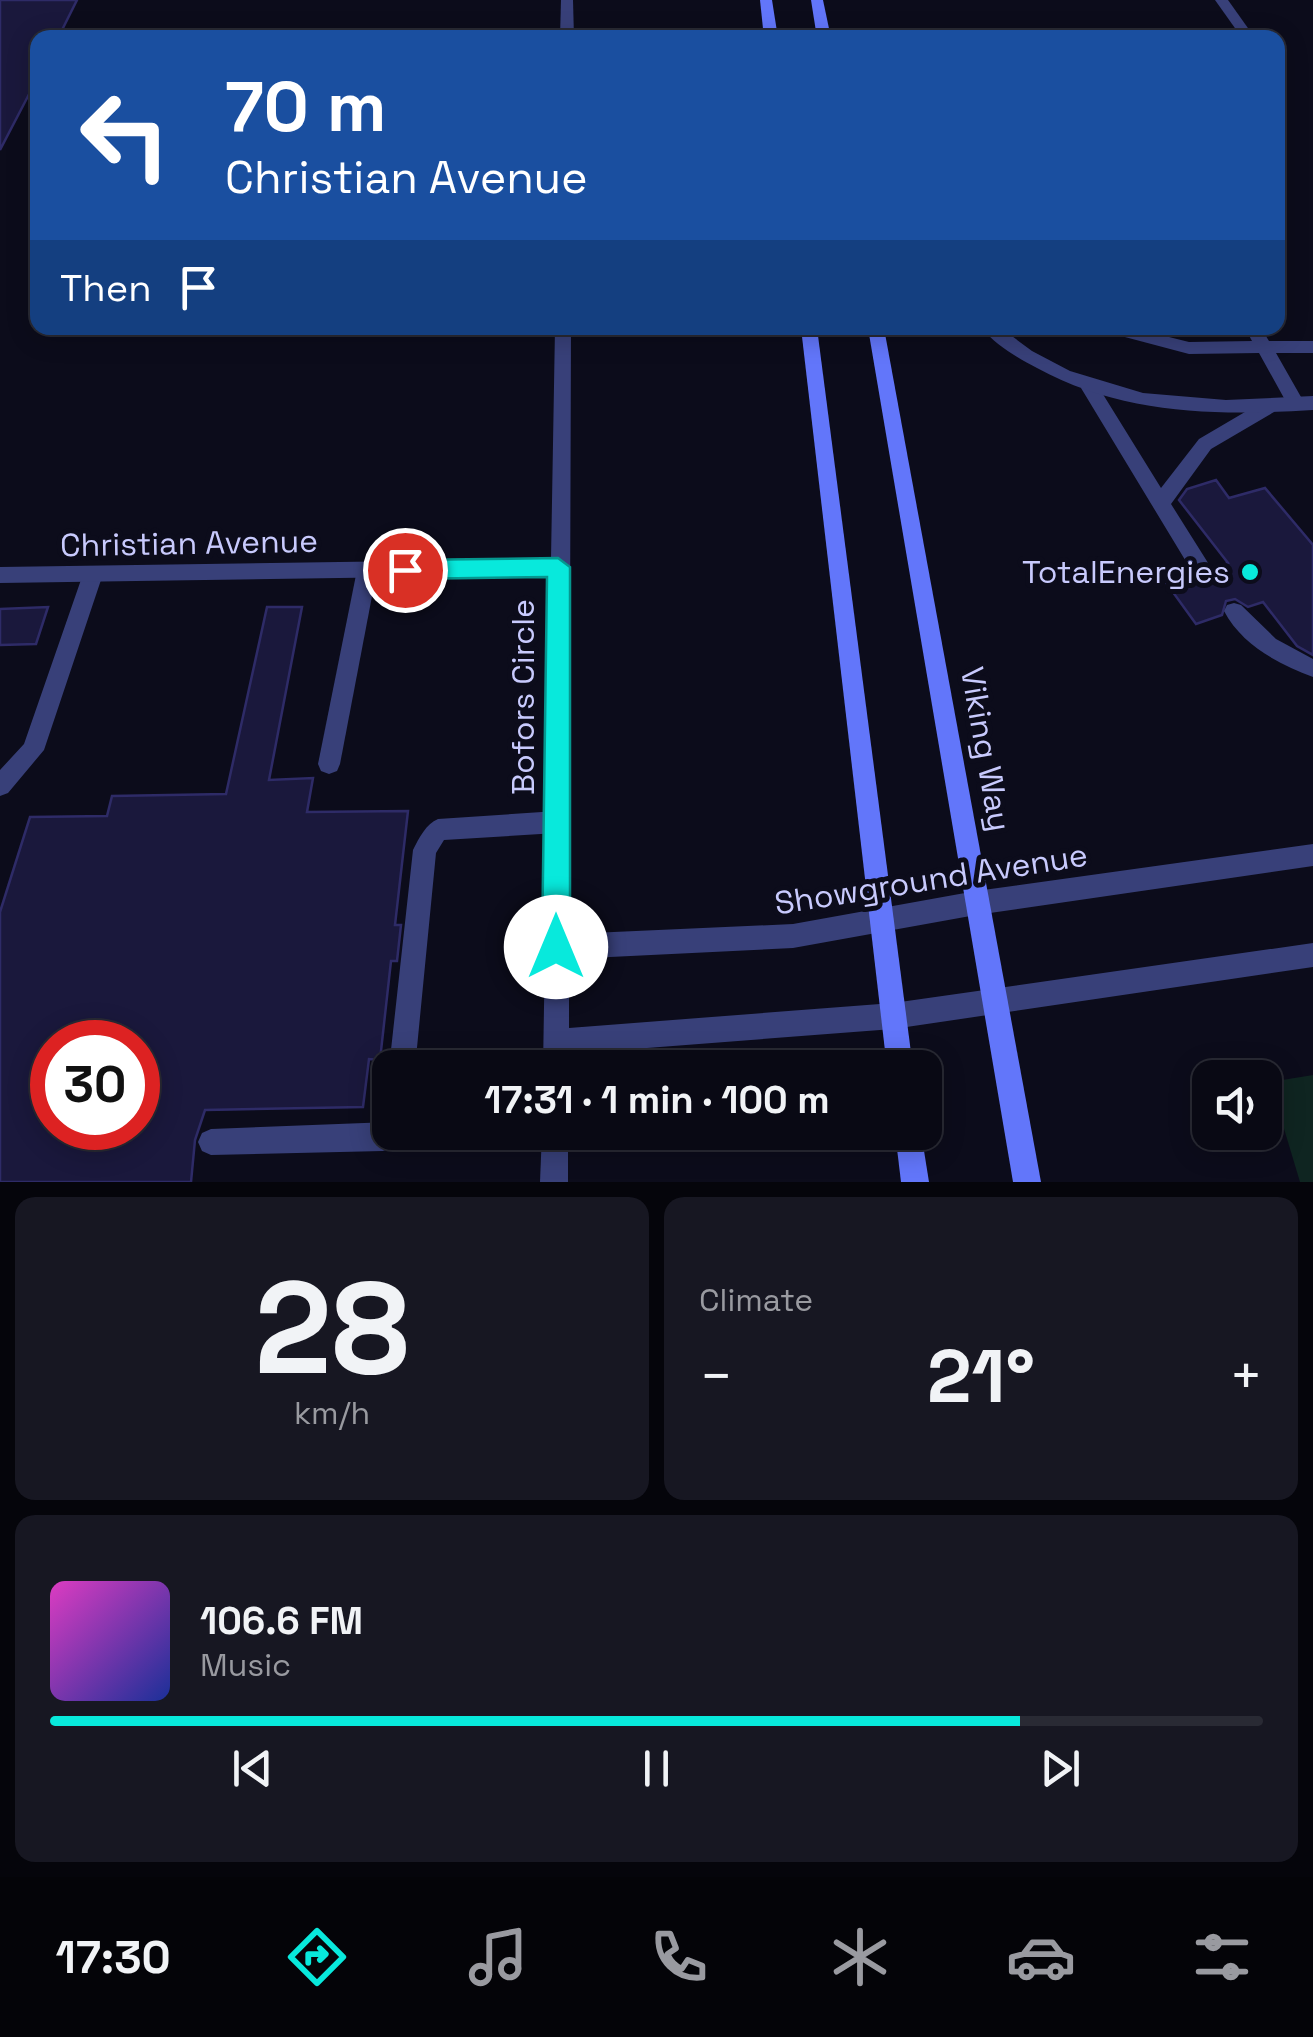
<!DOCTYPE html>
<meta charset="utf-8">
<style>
:root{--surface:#090914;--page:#171722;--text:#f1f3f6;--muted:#999aa0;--line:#292a34;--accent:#08e9dc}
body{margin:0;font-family:"Space Grotesk",sans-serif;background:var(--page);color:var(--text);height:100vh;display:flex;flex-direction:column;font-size:38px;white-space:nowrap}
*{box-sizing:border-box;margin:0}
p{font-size:32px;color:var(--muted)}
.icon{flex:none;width:55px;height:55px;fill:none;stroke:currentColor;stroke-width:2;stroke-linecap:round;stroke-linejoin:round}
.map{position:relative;height:1182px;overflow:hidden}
.panel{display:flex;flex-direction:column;gap:15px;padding:15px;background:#05050b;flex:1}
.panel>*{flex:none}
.guide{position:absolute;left:30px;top:30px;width:1255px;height:305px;border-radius:20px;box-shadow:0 5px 25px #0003,0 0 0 2px var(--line);background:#1a4fa0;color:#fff;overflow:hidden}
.controls{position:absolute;left:1192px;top:1060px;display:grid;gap:20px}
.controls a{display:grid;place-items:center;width:90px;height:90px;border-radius:20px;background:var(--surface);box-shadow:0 5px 25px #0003,0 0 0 2px var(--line);font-size:50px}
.speed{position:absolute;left:30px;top:1020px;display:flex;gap:20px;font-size:50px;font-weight:700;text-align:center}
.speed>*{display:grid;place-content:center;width:130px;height:130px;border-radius:50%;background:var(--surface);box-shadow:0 5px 25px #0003,0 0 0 2px var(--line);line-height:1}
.speed .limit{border:15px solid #d22;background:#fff;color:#111}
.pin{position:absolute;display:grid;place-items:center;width:85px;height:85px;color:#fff;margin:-42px;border:5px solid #fff;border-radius:50%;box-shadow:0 2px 10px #0007}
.me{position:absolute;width:110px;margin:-55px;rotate:0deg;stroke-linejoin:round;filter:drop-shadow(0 0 8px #0008)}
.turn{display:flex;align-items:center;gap:35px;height:210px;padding:0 30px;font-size:45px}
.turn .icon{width:130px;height:130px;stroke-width:2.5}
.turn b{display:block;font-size:70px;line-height:85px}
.then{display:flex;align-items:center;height:95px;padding:0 30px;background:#0003;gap:20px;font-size:38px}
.big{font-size:75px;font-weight:600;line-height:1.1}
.panel .widget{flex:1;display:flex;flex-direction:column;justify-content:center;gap:15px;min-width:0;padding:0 35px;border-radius:20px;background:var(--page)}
.panel .dial{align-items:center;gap:0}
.dial b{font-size:130px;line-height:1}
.song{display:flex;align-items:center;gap:30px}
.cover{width:120px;height:120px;border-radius:15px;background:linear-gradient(135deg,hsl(310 70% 55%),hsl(230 70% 35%))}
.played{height:10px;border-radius:5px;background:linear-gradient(90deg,var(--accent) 80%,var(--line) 80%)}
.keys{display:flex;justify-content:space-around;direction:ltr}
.heat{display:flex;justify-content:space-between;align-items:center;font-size:55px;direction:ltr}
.panel .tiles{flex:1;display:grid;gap:15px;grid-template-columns:1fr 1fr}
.widget:last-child{grid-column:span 2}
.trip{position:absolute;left:372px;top:1050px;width:570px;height:100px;border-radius:20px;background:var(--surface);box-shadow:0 5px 25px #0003,0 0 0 2px var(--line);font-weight:600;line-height:100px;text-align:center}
.tabs{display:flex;height:160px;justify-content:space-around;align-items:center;background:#040408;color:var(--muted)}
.tabs .icon{width:70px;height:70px}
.tabs .active{color:var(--accent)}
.tabs b{font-size:45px;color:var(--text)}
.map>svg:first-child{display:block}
.green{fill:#0f2521}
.building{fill:#1a183c;stroke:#2e2b67;stroke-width:2.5;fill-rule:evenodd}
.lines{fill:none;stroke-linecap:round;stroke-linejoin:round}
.service{fill:#384079;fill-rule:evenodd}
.minor{fill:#384079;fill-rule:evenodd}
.secondary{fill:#6276fa;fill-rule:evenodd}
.route{fill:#08e9dc;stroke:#05978f;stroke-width:2.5}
.poi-dot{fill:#08e9dc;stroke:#0c0c1b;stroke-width:4}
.labels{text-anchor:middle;stroke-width:10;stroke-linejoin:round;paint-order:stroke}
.street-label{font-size:32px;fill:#c8cafd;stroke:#0c0c1b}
.poi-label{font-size:32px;fill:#c8cafd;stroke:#0c0c1b;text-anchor:end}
</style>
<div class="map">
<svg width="1313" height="1182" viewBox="0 0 1313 1182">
<rect width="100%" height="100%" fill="#0c0c1b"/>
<!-- green -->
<polygon class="green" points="1313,1075 1313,1182 1300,1182 1270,1082"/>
<!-- building -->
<g class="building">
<polygon points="0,0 77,0 58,38 38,38 38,77 0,150"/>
<polygon points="1216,480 1229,498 1265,488 1313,545 1313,655 1297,646 1263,602 1248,607 1235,599 1226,601 1222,615 1196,624 1167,584 1190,576 1196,582 1210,582 1215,568 1228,563 1179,500 1187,489"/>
<polygon points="48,607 36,644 0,645 0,609"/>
<path d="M267 607H302L269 780 313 778 307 812 408 811 395 925H401L397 961H391L380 1060 369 1059 363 1107 205 1110 195 1140 191 1182H0V912L30 817 107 816 112 796 226 794ZM52 1042H138V1128H52Z"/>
</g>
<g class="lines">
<!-- service -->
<g class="service">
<polygon points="1104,328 1133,328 1189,342 1252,341 1245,328 1261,328 1269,341 1313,341 1313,353 1276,353 1305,404 1296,411 1290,409 1259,353 1189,354 1106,332"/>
<polygon points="1090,382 1096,383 1161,488 1199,439 1262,402 1274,402 1277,407 1274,412 1211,449 1171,504 1210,566 1213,572 1210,578 1196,578 1081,388"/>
<polygon points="367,562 374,564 377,570 340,764 337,771 329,774 321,771 318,764 357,570 360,564"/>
<polygon points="93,566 100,568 103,574 44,750 8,793 0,796 0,770 24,744 83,574 86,568"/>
<path d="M1234 603 1241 605 1276 639 1313 659V677C1278 664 1242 645 1224 611L1227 605Z"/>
<path d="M557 811 565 814 568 822 565 830 557 833 444 840 436 853 415 1068H390V1070L389 1068 413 850C419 838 426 824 438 819Z"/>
<polygon points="390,1122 390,1132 413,1132 409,1141 383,1151 211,1155 202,1151 198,1142 202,1133 211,1129"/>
</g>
<!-- minor -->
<g class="minor">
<polygon points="561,0 573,0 574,38 560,38"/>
<polygon points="1215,0 1228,0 1255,38 1242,38"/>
<polygon points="1278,72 1285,76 1284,81 1278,82"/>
<polygon points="555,328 571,328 569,934 793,924 976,891 1313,844 1313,866 976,915 793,948 569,959 569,1028 893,1003 1313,943 1313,967 893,1029 569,1054 569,1068 543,1068 551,575 0,583 0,567 551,559"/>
<path d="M982 328H1001L1032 351 1070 371 1143 393 1226 400 1313 396V410C1218 416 1123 415 1037 368 1018 358 995 345 982 328Z"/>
<polygon points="542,1132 568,1132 568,1182 540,1182"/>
</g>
<!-- secondary -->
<g class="secondary">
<polygon points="760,0 772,0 778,38 764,38"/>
<polygon points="811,0 823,0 831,38 817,38"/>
<polygon points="801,328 817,328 913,1068 887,1068"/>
<polygon points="868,328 884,328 1041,1182 1013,1182"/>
<polygon points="895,1132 921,1132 929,1182 901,1182"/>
</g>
</g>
<!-- route -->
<polygon class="route" points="558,558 570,567 570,947 566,957 556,961 546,957 542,947 547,577 405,579 394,570 405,560"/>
<!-- markers -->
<circle class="poi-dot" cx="1250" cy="572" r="10"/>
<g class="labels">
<!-- street labels -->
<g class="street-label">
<text transform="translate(189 543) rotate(-1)" y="11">Christian Avenue</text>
<text transform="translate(523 697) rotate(-90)" y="11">Bofors Circle</text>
<text transform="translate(986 749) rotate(80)" y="11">Viking Way</text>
<text transform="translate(931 879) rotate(-9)" y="11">Showground Avenue</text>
</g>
<!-- poi labels -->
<g class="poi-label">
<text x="1230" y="583">TotalEnergies</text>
</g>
</g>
</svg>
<div class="controls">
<a><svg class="icon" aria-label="sound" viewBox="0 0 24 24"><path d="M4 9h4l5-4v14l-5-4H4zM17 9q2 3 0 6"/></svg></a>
</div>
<div class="speed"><div class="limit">30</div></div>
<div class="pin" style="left:405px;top:570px;background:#d93025"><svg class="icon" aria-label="arrive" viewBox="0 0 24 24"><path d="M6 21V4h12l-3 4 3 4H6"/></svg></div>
<svg class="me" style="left:556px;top:947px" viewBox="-20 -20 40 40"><circle r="19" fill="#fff"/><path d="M0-13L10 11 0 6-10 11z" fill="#08e9dc"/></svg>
<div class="trip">17:31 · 1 min · 100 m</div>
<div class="guide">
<div class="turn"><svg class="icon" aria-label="left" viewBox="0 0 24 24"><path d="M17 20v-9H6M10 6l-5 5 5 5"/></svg><div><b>70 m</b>Christian Avenue</div></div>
<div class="then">Then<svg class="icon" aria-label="arrive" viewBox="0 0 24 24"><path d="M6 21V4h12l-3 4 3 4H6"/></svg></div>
</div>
</div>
<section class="panel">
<div class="tiles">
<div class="widget dial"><b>28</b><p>km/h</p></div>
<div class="widget"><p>Climate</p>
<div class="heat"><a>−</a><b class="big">21°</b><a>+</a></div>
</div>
<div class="widget">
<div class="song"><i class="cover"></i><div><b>106.6 FM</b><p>Music</p></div></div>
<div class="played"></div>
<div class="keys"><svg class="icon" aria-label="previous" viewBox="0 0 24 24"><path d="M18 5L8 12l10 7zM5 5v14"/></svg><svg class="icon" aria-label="pause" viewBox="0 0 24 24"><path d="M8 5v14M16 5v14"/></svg><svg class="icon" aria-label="next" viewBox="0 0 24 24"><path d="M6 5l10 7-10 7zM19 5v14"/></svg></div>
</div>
</div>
</section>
<nav class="tabs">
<b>17:30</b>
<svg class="icon active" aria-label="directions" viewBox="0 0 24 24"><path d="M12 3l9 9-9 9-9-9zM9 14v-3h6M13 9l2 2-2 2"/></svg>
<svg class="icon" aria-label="music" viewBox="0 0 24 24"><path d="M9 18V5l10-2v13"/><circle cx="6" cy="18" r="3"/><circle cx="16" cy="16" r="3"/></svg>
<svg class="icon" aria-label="phone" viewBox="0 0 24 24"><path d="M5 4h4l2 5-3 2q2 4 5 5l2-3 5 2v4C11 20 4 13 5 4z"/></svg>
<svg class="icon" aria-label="climate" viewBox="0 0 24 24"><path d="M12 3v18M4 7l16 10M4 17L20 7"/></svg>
<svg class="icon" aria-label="car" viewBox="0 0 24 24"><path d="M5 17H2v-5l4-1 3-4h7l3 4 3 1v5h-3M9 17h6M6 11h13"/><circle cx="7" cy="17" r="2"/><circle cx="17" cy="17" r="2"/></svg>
<svg class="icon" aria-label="filters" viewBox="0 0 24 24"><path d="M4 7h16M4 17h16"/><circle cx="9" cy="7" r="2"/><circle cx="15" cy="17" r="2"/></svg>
</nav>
